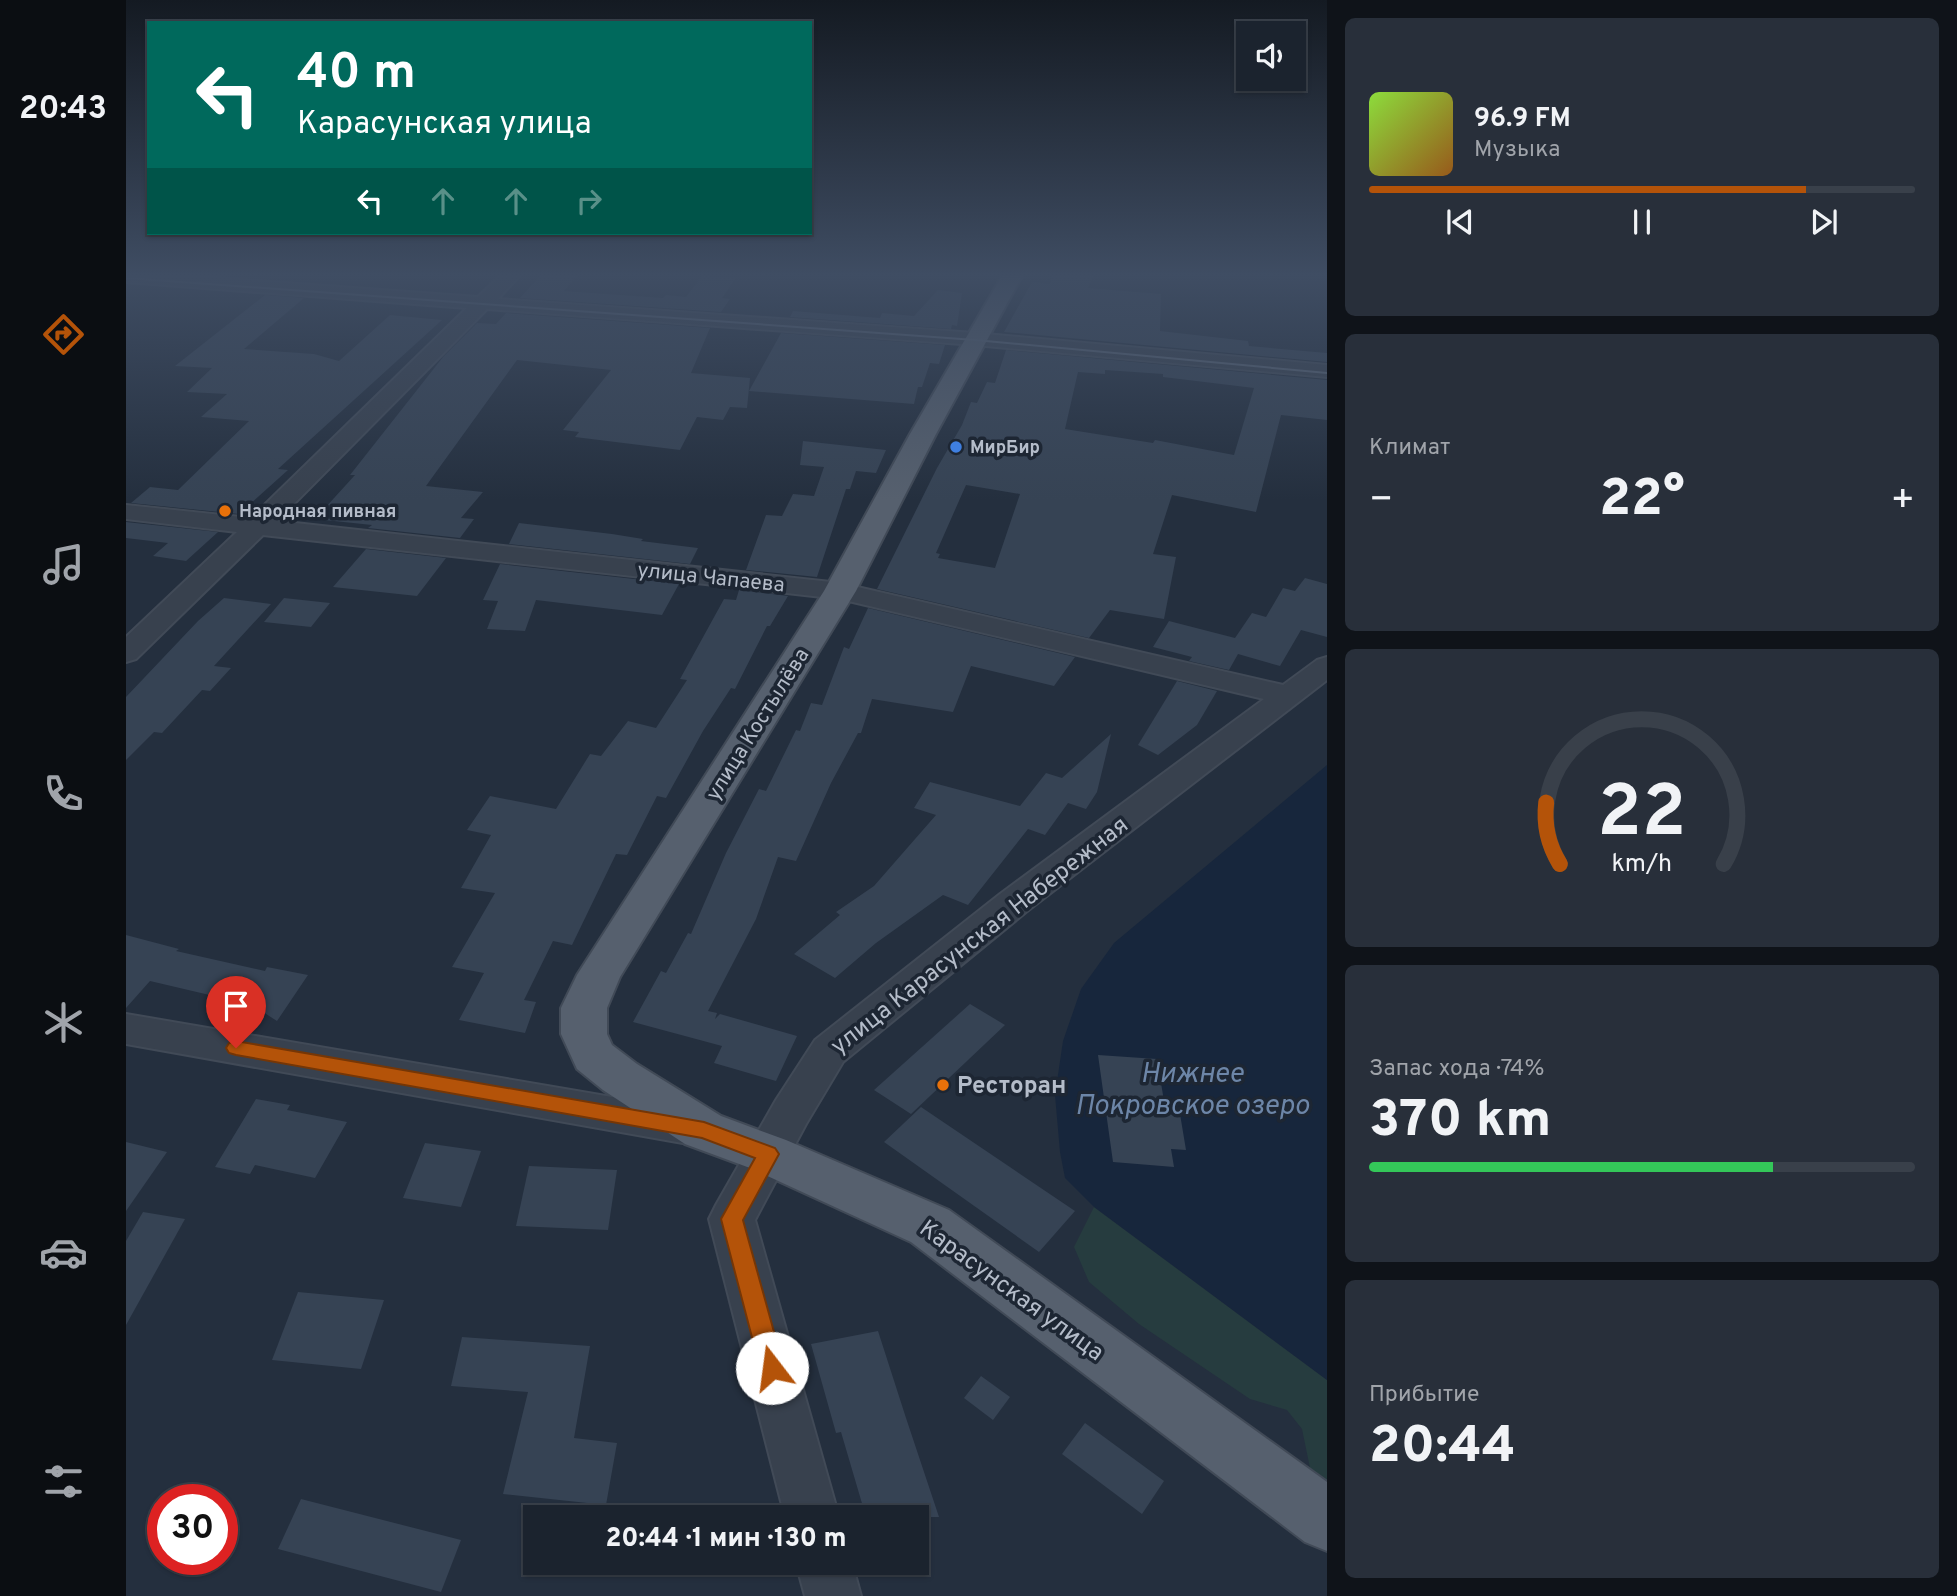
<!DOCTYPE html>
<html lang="ru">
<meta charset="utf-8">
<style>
:root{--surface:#1b232e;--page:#282f3a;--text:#f1f3f6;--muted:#a0a4aa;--line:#39404a;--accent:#b45309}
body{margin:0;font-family:Overpass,sans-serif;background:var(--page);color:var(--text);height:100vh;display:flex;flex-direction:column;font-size:26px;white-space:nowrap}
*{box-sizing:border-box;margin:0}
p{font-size:23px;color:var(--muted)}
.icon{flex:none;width:38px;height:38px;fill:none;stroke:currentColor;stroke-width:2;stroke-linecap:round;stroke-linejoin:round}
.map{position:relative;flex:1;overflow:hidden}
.panel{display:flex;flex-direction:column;gap:18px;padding:18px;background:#0f1319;width:630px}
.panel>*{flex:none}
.banner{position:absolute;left:21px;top:21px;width:665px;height:214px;border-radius:0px;box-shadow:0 2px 5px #0004,0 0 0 2px var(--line);background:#00695c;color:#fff;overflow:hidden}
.fabs{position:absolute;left:1110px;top:21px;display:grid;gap:14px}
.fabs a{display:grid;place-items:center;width:70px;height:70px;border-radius:0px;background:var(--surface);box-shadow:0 2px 5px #0004,0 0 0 2px var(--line);font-size:35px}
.speed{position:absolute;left:21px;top:1484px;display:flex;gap:14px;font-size:35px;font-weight:700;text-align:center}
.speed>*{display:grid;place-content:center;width:91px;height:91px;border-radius:50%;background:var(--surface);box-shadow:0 2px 5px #0004,0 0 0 2px var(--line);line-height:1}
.speed .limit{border:10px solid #d22;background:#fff;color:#111}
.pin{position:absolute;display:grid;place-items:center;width:60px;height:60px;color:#fff;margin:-72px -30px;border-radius:50% 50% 50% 0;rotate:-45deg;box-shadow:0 0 7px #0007}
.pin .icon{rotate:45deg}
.me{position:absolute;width:77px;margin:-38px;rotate:345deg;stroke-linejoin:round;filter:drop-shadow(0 0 5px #0008)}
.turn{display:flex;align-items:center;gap:24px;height:147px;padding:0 35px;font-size:32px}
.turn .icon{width:91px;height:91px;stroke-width:2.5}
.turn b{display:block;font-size:49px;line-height:60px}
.lanes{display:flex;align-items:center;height:66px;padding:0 35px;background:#0003;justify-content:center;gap:35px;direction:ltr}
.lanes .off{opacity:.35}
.big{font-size:52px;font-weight:800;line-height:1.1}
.panel .tile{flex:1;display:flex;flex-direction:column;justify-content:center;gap:10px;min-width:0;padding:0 24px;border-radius:10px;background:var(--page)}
.panel .dial{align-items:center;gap:0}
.dial svg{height:182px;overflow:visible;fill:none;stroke:var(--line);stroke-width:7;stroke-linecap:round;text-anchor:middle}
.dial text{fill:var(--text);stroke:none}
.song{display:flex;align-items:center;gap:21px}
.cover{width:84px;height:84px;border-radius:10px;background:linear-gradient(135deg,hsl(90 70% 55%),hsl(30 70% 35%))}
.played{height:7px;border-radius:4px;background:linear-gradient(90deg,var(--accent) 80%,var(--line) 80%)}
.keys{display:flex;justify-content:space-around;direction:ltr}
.heat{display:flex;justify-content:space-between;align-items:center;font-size:38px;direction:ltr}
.charge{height:10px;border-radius:5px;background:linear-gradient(90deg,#34c759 74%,var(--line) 0)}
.trip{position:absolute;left:397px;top:1505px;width:406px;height:70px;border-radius:0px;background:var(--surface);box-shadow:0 2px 5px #0004,0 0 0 2px var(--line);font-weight:800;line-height:70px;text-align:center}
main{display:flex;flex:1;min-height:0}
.dock{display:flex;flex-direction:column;width:126px;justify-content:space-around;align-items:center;background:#0b0e12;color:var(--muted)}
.dock .icon{width:49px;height:49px}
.dock .current{color:var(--accent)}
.dock b{font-size:32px;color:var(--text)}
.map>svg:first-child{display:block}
.green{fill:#263c3f}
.water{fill:#17263c}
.building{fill:#364354;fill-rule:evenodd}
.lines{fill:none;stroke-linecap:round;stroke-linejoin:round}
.minor-casing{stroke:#414a57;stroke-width:4}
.major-casing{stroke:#414a57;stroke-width:4}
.minor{fill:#38414e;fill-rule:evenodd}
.major{fill:#56606e;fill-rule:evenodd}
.tram{stroke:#5a6575;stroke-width:2}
.route{fill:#b45309;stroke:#753606;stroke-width:2}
.shop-dot{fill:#3f7fe0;stroke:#1d2633;stroke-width:2.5}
.food-dot{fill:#e8710a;stroke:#1d2633;stroke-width:2.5}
.labels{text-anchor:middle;stroke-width:7;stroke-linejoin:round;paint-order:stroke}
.far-poi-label{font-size:18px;font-weight:bold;fill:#b4bcc9;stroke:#1d2633;text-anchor:start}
.street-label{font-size:21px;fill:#b4bcc9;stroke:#1d2633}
.near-street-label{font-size:24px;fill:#b4bcc9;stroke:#1d2633}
.near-poi-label{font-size:24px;font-weight:bold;fill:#b4bcc9;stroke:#1d2633;text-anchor:start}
.near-water-label{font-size:28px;font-style:italic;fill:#6d86a8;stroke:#1d2633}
</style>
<main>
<nav class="dock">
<b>20:43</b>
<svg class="icon current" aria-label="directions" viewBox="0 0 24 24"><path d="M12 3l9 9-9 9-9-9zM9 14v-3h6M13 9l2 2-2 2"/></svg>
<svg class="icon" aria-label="music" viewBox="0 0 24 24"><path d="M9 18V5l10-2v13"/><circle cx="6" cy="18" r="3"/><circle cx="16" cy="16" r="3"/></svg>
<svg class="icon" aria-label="phone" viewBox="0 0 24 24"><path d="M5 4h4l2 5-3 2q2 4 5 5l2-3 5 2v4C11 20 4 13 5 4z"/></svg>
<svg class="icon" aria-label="climate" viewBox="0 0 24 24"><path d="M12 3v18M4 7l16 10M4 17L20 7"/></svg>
<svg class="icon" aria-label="car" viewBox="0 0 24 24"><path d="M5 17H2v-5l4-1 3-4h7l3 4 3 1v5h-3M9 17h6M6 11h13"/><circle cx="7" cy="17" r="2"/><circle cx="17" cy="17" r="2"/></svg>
<svg class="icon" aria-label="filters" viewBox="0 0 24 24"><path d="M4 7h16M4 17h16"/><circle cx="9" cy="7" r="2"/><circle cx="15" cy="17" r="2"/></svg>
</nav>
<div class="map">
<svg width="1201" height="1596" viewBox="0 0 1201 1596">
<rect width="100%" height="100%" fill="#242f3e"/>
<!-- green -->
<polygon class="green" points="968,1207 1201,1380 1201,1480 1184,1468 1176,1429 1161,1410 1124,1399 1013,1324 963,1282 948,1247"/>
<!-- water -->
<polygon class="water" points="1201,765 1201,1380 968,1207 939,1178 934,1152 929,1095 937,1041 955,989 988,943"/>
<!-- building -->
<g class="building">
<polygon points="414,276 451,276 438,291 537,298 540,295 560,297 576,276 610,278 596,298 604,299 595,312 394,298"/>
<polygon points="926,276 967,276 962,288 1035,294 1034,331 1122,341 1123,346 1201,353 1201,362 878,332 906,282 924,284"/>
<polygon points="812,290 836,293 831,326 826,325 825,329 664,317 667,311 754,318 756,313 788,316"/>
<polygon points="139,295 178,298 118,349 188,354 213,361 264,315 316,320 152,469 162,470 113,514 5,503 24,487 52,490 123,421 75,417 101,394 61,392 86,368 49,366"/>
<polygon points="380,313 584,328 565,373 624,378 621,408 604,407 597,420 571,417 554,450 449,437 453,432 437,430 485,370 391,360 300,486 357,492 335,518 348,519 334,538 242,528 246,525 189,519 229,475 224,475 317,357 351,323 370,324"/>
<polygon points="655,333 819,345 813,364 804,363 796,387 792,387 788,404 623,391"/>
<path d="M880 350 1201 380V420L1155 415 1130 512 1046 495 1027 554 1050 557 1038 619 984 610 963 638 751 589 811 468 836 425 845 402 851 403 861 382 869 383ZM979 370 1037 374V377L1128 388 1108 455 1029 440 1027 443 939 429 952 372 979 374ZM840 485 894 494 869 568 812 558 814 554 810 553Z"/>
<polygon points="677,441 760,450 750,473 730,471 724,489 720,489 691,577 620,570 640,515 656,516 667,494 688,496 698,467 674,465"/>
<polygon points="0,522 92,532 60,561 27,556 42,543 0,538"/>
<polygon points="393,523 486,534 517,539 515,541 572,548 564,564 383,544"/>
<polygon points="240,549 320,558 291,596 207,587"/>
<polygon points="374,564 553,584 536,615 410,600 399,631 361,629 372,601 357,600"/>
<polygon points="1179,578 1201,584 1201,637 1175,630 1154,666 1112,654 1103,670 1063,661 1066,657 1027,647 1043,621 1109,638 1126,613 1140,617 1157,588 1169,591"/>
<polygon points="613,590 662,596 644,626 641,626 609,689 605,688 577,731 540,798 531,796 501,855 490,854 446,945 427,941 398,1000 410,1002 399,1033 333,1020 358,973 326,967 369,893 335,888 365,835 341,830 364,796 430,809 464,754 475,756 502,721 530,728 561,680 554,679 598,599 610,600"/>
<polygon points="98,598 145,604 88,666 105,668 84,691 76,690 36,733 28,732 0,760 0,697 72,621"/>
<polygon points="158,598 204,603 185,627 138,622"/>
<polygon points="742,608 949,657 928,686 845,666 827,712 746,699 735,733 732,733 705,783 670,861 652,857 630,919 582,1011 591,1013 589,1019 594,1014 671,1036 650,1081 588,1063 596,1046 507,1022 535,971 540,973 562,933 565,934 600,853 633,789 640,791 670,730 674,731 685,703 696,705 718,647 723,649"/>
<polygon points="1051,681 1091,691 1071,725 1032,755 1012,745"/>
<polygon points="985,734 971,792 960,809 942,803 919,835 902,829 842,905 817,895 750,943 709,978 668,954 714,915 710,912 748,886 810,815 788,808 804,782 894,806 920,773 936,778"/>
<polygon points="0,935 53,949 50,951 139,971 141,967 182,975 151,1021 126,1005 24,981 0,1008"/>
<polygon points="844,1004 879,1025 785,1114 748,1090"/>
<polygon points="972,1055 1031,1059 1040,1113 1054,1114 1060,1150 1045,1149 1048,1167 987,1162"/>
<polygon points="130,1099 164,1105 161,1110 221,1122 189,1178 129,1165 124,1174 89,1167"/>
<polygon points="795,1107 949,1211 913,1252 758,1142"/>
<polygon points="0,1142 41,1152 0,1211"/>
<polygon points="299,1143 355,1151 335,1207 277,1198"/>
<polygon points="403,1166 491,1170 482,1230 390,1226"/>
<polygon points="17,1212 59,1219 0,1325 0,1241"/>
<polygon points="172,1292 258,1300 235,1369 146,1360"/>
<polygon points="752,1331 780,1418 813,1517 740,1517 715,1432 710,1433 685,1344"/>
<polygon points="336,1337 464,1346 448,1438 491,1443 480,1505 377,1494 402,1392 325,1386"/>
<polygon points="855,1376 884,1397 867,1420 838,1398"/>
<polygon points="959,1423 1038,1481 1016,1514 936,1454"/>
<polygon points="175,1499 335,1540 315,1592 152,1549"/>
</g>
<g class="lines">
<defs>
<g id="minor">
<polygon points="0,276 62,276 352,297 374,276 393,276 372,299 849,333 1201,365 1201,377 849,345 361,309 151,521 714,583 1157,685 1191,660 1201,657 1201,680 900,912 717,1062 680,1124 629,1220 713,1517 659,1517 583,1219 590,1205 650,1100 689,1040 874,894 1138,699 714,599 137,535 10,659 0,662 0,637 111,532 0,519 0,505 125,518 341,308 0,282"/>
<polygon points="0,1014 568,1111 583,1116 589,1128 583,1140 568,1145 0,1044"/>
<polygon points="670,1563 726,1563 735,1596 679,1596"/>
</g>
<polygon id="major" points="876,276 896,276 810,434 730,591 494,977 481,1008 481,1034 486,1045 511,1064 595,1116 660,1140 823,1210 1201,1482 1201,1551 1179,1542 785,1242 624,1168 559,1144 477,1090 451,1069 435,1034 435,1008 451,975 698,591 784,434"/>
</defs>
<!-- minor casing -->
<use href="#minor" class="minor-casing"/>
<!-- major casing -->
<use href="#major" class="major-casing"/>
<!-- minor -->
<use href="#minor" class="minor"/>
<!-- major -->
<use href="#major" class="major"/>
<!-- tram -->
<polyline class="tram" points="0,278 849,340 1201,373"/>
</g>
<!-- sky -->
<linearGradient id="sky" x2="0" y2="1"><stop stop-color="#141a22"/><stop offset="0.55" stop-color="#3f4d63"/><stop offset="1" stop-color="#3f4d63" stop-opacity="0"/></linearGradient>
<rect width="1201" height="500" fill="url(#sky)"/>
<!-- route -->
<polygon class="route" points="110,1041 578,1122 649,1148 653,1154 617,1220 658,1368 654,1376 646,1379 637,1376 634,1368 595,1219 629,1158 576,1138 110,1055 103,1053 100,1048 103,1043"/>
<!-- markers -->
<circle class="shop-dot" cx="830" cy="447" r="7"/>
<g class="food-dot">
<circle cx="99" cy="511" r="7"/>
<circle cx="817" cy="1085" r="7"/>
</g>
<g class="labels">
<!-- far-poi labels -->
<g class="far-poi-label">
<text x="844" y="453">МирБир</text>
<text x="113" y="517">Народная пивная</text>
</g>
<!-- street labels -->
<g class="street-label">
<text transform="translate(585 577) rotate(6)" y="7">улица Чапаева</text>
<text transform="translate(631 724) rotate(-58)" y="7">улица Костылёва</text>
</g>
<!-- near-street labels -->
<g class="near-street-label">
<text transform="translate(853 935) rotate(-38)" y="8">улица Карасунская Набережная</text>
<text transform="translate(886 1290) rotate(36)" y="8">Карасунская улица</text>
</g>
<!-- near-poi labels -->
<g class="near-poi-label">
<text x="831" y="1093">Ресторан</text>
</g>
<!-- near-water labels -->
<g class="near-water-label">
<text x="1066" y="1082">Нижнее<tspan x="1066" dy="32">Покровское озеро</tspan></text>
</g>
</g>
</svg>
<div class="fabs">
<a><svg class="icon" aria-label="sound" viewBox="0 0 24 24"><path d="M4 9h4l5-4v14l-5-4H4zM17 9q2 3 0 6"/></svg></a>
</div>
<div class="speed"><div class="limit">30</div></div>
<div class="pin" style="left:110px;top:1048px;background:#d93025"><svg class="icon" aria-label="arrive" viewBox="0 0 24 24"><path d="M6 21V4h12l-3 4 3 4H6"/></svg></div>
<svg class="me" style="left:646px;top:1368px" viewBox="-20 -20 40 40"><circle r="19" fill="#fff"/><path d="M0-13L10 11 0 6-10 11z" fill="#b45309"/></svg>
<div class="trip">20:44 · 1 мин · 130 m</div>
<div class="banner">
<div class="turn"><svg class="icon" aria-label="left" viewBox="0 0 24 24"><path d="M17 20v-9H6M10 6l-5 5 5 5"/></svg><div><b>40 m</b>Карасунская улица</div></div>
<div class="lanes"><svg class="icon" aria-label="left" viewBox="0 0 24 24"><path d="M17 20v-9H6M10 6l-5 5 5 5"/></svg><svg class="icon off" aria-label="ahead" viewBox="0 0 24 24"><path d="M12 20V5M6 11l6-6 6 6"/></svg><svg class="icon off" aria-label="ahead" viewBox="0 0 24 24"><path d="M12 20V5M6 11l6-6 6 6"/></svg><svg class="icon off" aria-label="right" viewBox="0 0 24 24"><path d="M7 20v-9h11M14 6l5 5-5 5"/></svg></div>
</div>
</div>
<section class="panel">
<div class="tile">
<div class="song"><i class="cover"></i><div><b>96.9 FM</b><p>Музыка</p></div></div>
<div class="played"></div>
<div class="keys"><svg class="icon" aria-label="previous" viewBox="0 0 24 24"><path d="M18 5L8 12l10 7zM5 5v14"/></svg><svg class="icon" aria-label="pause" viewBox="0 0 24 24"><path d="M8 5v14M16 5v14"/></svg><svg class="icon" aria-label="next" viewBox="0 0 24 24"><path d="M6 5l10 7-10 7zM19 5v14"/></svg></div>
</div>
<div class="tile"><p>Климат</p>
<div class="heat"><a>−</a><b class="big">22°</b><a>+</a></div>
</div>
<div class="tile dial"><svg viewBox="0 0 100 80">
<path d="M14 69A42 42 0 1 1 86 69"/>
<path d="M14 69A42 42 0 0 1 8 42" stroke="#b45309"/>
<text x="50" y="56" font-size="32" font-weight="700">22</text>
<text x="50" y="72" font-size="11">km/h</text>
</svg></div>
<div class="tile"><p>Запас хода · 74%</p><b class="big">370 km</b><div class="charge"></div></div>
<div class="tile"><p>Прибытие</p><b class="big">20:44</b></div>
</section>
</main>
